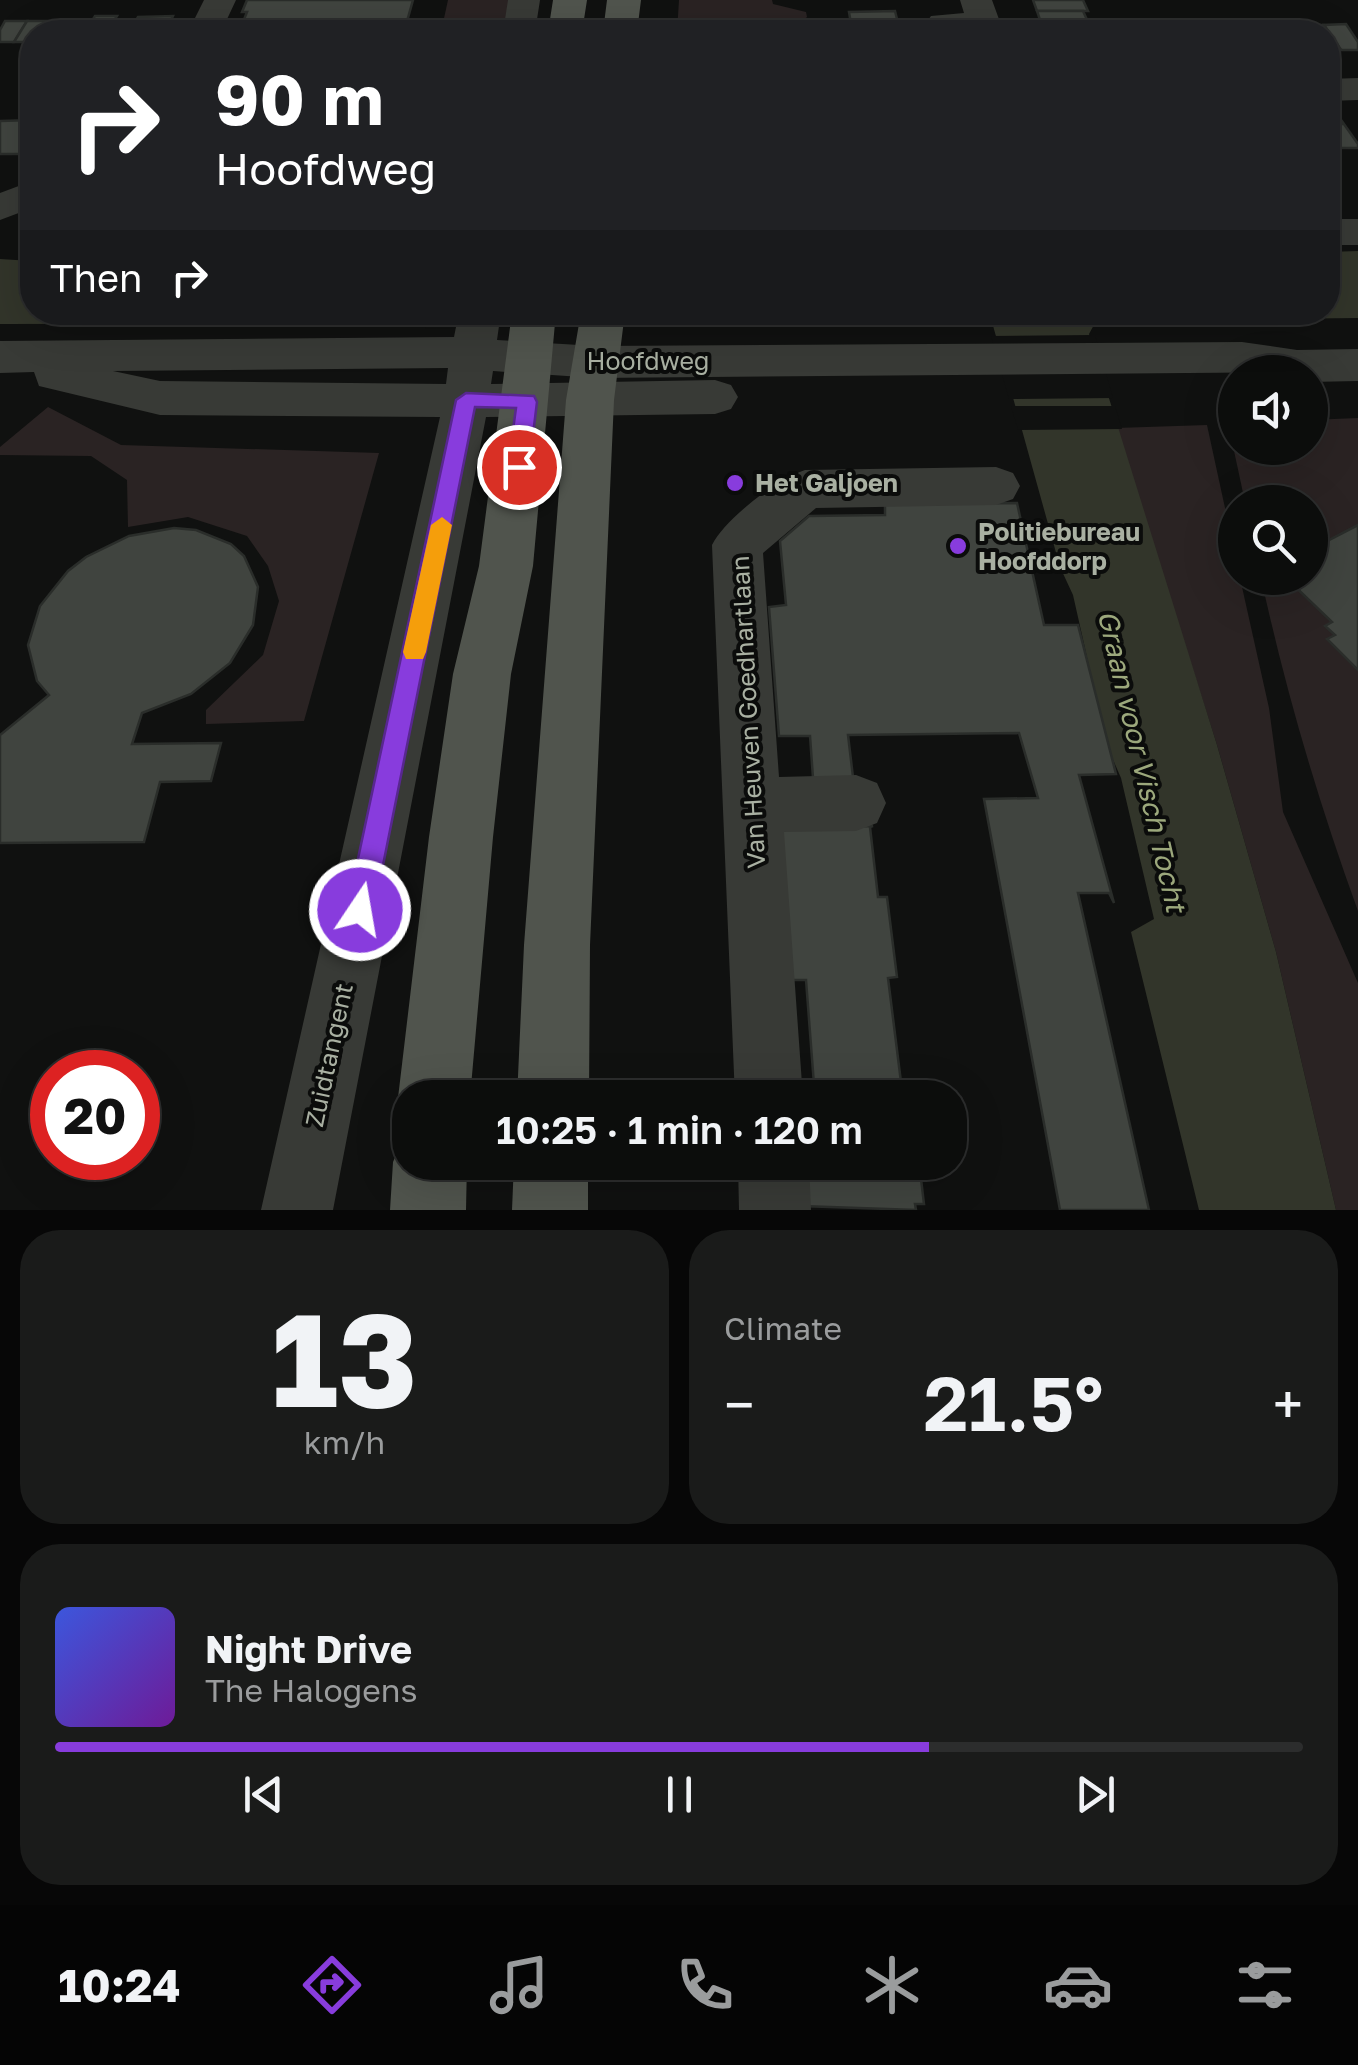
<!DOCTYPE html>
<meta charset="utf-8">
<style>
:root{--surface:#0c0d0c;--page:#1a1b1a;--text:#f1f3f6;--muted:#9a9c9d;--line:#2c2d2d;--accent:#883cdd}
body{margin:0;font-family:"Golos Text",sans-serif;background:var(--page);color:var(--text);height:100vh;display:flex;flex-direction:column;font-size:38px;white-space:nowrap}
*{box-sizing:border-box;margin:0}
p{font-size:32px;color:var(--muted)}
.icon{flex:none;width:55px;height:55px;fill:none;stroke:currentColor;stroke-width:2;stroke-linecap:round;stroke-linejoin:round}
.map{position:relative;height:1210px;overflow:hidden}
.sheet{display:flex;flex-direction:column;gap:20px;padding:20px;background:#070707;flex:1}
.sheet>*{flex:none}
.top-card{position:absolute;left:20px;top:20px;width:1320px;height:305px;border-radius:40px;box-shadow:0 10px 40px #0002,0 0 0 2px var(--line);background:#202124;color:#fff;overflow:hidden}
.controls{position:absolute;left:1218px;top:355px;display:grid;gap:20px}
.controls a{display:grid;place-items:center;width:110px;height:110px;border-radius:50%;background:var(--surface);box-shadow:0 10px 40px #0002,0 0 0 2px var(--line);font-size:50px}
.speed{position:absolute;left:30px;top:1050px;display:flex;gap:20px;font-size:50px;font-weight:700;text-align:center}
.speed>*{display:grid;place-content:center;width:130px;height:130px;border-radius:50%;background:var(--surface);box-shadow:0 10px 40px #0002,0 0 0 2px var(--line);line-height:1}
.speed .limit{border:15px solid #d22;background:#fff;color:#111}
.pin{position:absolute;display:grid;place-items:center;width:85px;height:85px;color:#fff;margin:-42px;border:5px solid #fff;border-radius:50%;box-shadow:0 2px 10px #0007}
.me{position:absolute;width:110px;margin:-55px;rotate:12deg;stroke-linejoin:round;filter:drop-shadow(0 0 8px #0008)}
.turn{display:flex;align-items:center;gap:35px;height:210px;padding:0 30px;font-size:45px}
.turn .icon{width:130px;height:130px;stroke-width:2.5}
.turn b{display:block;font-size:70px;line-height:85px}
.then{display:flex;align-items:center;height:95px;padding:0 30px;background:#0003;gap:20px;font-size:38px}
.big{font-size:75px;font-weight:600;line-height:1.1}
.sheet .card{flex:1;display:flex;flex-direction:column;justify-content:center;gap:15px;min-width:0;padding:0 35px;border-radius:40px;background:var(--page)}
.sheet .dial{align-items:center;gap:0}
.dial b{font-size:130px;line-height:1}
.song{display:flex;align-items:center;gap:30px}
.cover{width:120px;height:120px;border-radius:15px;background:linear-gradient(135deg,hsl(230 70% 55%),hsl(280 70% 35%))}
.played{height:10px;border-radius:5px;background:linear-gradient(90deg,var(--accent) 70%,var(--line) 70%)}
.keys{display:flex;justify-content:space-around;direction:ltr}
.heat{display:flex;justify-content:space-between;align-items:center;font-size:55px;direction:ltr}
.sheet .tiles{flex:1;display:grid;gap:20px;grid-template-columns:1fr 1fr}
.card:last-child{grid-column:span 2}
.trip{position:absolute;left:392px;top:1080px;width:575px;height:100px;border-radius:40px;background:var(--surface);box-shadow:0 10px 40px #0002,0 0 0 2px var(--line);font-weight:600;line-height:100px;text-align:center}
.menu{display:flex;height:160px;justify-content:space-around;align-items:center;background:#050505;color:var(--muted)}
.menu .icon{width:70px;height:70px}
.menu .active{color:var(--accent)}
.menu b{font-size:45px;color:var(--text)}
.map>svg:first-child{display:block}
.green{fill:#2a2323}
.water{fill:#32352a}
.pier{fill:#101110}
.building{fill:#40443f;stroke:#2a2d2a;stroke-width:2.5}
.lines{fill:none;stroke-linecap:round;stroke-linejoin:round}
.minor{fill:#383a36;fill-rule:evenodd}
.major{fill:#50544d;fill-rule:evenodd}
.route{fill:#883cdd;stroke:#582790;stroke-width:2.5}
.slow{fill:#f59e0b}
.poi-dot{fill:#883cdd;stroke:#0b0c0b;stroke-width:4}
.labels{text-anchor:middle;stroke-width:8;stroke-linejoin:round;paint-order:stroke}
.street-label{font-size:25px;fill:#a9b0a2;stroke:#0b0c0b}
.poi-label{font-size:25px;font-weight:bold;fill:#a9b0a2;stroke:#0b0c0b;text-anchor:start}
.water-label{font-size:28px;font-style:italic;fill:#9ca87c;stroke:#0b0c0b}
</style>
<div class="map">
<svg width="1358" height="1210" viewBox="0 0 1358 1210">
<rect width="100%" height="100%" fill="#101110"/>
<!-- green -->
<g class="green">
<polygon points="448,0 512,0 506,32 441,32"/>
<polygon points="679,0 772,0 773,4 806,12 807,17 798,25 800,32 677,32"/>
<polygon points="48,407 121,445 379,453 304,721 206,724 206,710 263,655 279,601 268,566 247,536 188,517 128,527 127,480 91,456 0,455 0,447"/>
<path d="M1358 418V911C1318 801 1286 692 1261 578H1310V502H1245L1228 423H1235V448H1310V420Z"/>
<polygon points="1207,425 1235,554 1235,578 1240,578 1269,708 1283,812 1358,983 1358,1210 1336,1210 1276,952 1217,745 1116,428"/>
</g>
<!-- water -->
<path class="water" d="M1358 251V318L1096 321 1089 334 1217 745 1276 952 1336 1210H1199L1131 932 1154 919 1121 778 1107 746 1073 595 1060 567 992 322C661 319 331 324 0 324V259L32 261V312H1328V252Z"/>
<!-- pier -->
<g class="pier">
<polygon points="428,313 659,313 659,324 425,329"/>
<polygon points="1095,335 1113,398 1009,399 991,336"/>
<polygon points="1011,406 1115,406 1122,429 1018,430"/>
</g>
<!-- building -->
<g class="building">
<polygon points="247,0 413,0 404,32 239,32 247,12 242,12"/>
<polygon points="1033,0 1083,0 1088,11 1037,11"/>
<polygon points="895,11 898,23 851,24 849,12"/>
<polygon points="1037,11 1083,11 1088,22 1041,23"/>
<polygon points="95,16 117,16 107,32 85,32"/>
<polygon points="173,16 166,32 129,32 138,17"/>
<polygon points="5,21 27,21 14,42 0,42 0,30"/>
<polygon points="27,21 48,21 42,32 32,32 32,42 14,42"/>
<polygon points="113,21 135,21 129,32 107,32"/>
<polygon points="1088,22 1093,22 1097,32 1045,32 1041,23"/>
<polygon points="898,23 900,32 853,32 851,24"/>
<polygon points="1346,24 1358,42 1358,50 1341,50 1324,25"/>
<polygon points="1303,25 1324,25 1341,50 1328,51 1328,32 1307,32"/>
<polygon points="1339,117 1358,144 1358,148 1336,148 1328,134 1328,124 1344,124"/>
<polygon points="32,120 32,154 0,154 0,121"/>
<polygon points="1017,503 1044,625 1078,625 1116,774 1079,775 1114,903 1109,893 1078,893 1149,1210 1060,1210 984,799 1038,798 1019,733 848,735 853,777 813,778 810,736 779,736 769,607 786,605 780,541 809,516 885,515 885,504"/>
<polygon points="1358,525 1358,670 1327,639 1335,635 1325,626 1332,622 1286,578 1310,578 1310,550"/>
<polygon points="174,528 196,530 231,544 244,556 258,587 253,625 230,663 191,694 142,713 132,744 221,743 211,781 160,782 144,842 0,843 0,735 49,695 37,681 28,645 40,606 68,571 86,557 129,536"/>
<polygon points="873,826 870,827 878,897 887,897 897,977 888,978 903,1098 815,1098 806,980 786,980 781,827"/>
<polygon points="798,1162 919,1162 924,1204 915,1204 916,1210 801,1206"/>
</g>
<g class="lines">
<!-- minor -->
<g class="minor">
<polygon points="204,0 236,0 221,32 188,32"/>
<polygon points="508,0 540,0 535,32 503,32"/>
<polygon points="960,0 992,0 1000,22 995,29 931,32 926,23 931,16 964,13"/>
<polygon points="1358,78 1358,100 1328,101 1328,79"/>
<polygon points="32,181 32,208 0,220 0,193"/>
<rect x="1328" y="219" width="30" height="26"/>
<path d="M459 312H501L497 340 596 346 1242 342 1297 350 1358 349V381L1310 382V372L596 378 493 371 491 384 715 380 731 385 738 397 731 409 715 414 486 417 333 1210H261L440 417 160 415 39 386 34 372 0 373V341L454 337ZM448 368 446 384 160 381 113 371Z"/>
<path d="M996 467 1013 473 1020 486 1013 499 996 505 816 508 763 553 779 777 856 775 877 783 886 803 877 823 856 831 784 832 803 1098H735L712 545C725 519 777 479 805 470Z"/>
<polygon points="738,1162 809,1162 811,1210 739,1210"/>
</g>
<!-- major -->
<g class="major">
<polygon points="553,0 587,0 582,32 548,32"/>
<polygon points="607,0 641,0 637,32 603,32"/>
<polygon points="512,312 556,312 533,566 511,674 493,837 470,1098 410,1098 410,1124 398,1098 429,837 453,674 479,566"/>
<polygon points="581,312 625,312 614,400 590,945 589,1098 517,1098 524,945 566,400"/>
<polygon points="410,1133 410,1162 467,1162 466,1210 390,1210 393,1162 404,1136"/>
<polygon points="514,1162 588,1162 588,1210 512,1210"/>
</g>
</g>
<!-- route -->
<polygon class="route" points="466,393 534,396 537,402 529,467 519,475 508,467 516,408 475,407 374,910 370,919 360,923 351,919 347,910 456,400"/>
<!-- slow -->
<polygon class="slow" points="442,517 452,525 426,652 423,659 406,659 403,652 431,525"/>
<!-- markers -->
<g class="poi-dot">
<circle cx="735" cy="483" r="10"/>
<circle cx="958" cy="546" r="10"/>
</g>
<g class="labels">
<!-- street labels -->
<g class="street-label">
<text x="648" y="370">Hoofdweg</text>
<text transform="translate(748 712) rotate(-93)" y="9">Van Heuven Goedhartlaan</text>
<text transform="translate(329 1055) rotate(-78)" y="9">Zuidtangent</text>
</g>
<!-- poi labels -->
<g class="poi-label">
<text x="755" y="492">Het Galjoen</text>
<text x="978" y="541">Politiebureau<tspan x="978" dy="29">Hoofddorp</tspan></text>
</g>
<!-- water labels -->
<g class="water-label">
<text transform="translate(1142 761) rotate(77)" y="10">Graan voor Visch Tocht</text>
</g>
</g>
</svg>
<div class="controls">
<a><svg class="icon" aria-label="sound" viewBox="0 0 24 24"><path d="M4 9h4l5-4v14l-5-4H4zM17 9q2 3 0 6"/></svg></a>
<a><svg class="icon" aria-label="search" viewBox="0 0 24 24"><circle cx="10" cy="10" r="6"/><path d="M15 15l6 6"/></svg></a>
</div>
<div class="speed"><div class="limit">20</div></div>
<div class="pin" style="left:519px;top:467px;background:#d93025"><svg class="icon" aria-label="arrive" viewBox="0 0 24 24"><path d="M6 21V4h12l-3 4 3 4H6"/></svg></div>
<svg class="me" style="left:360px;top:910px" viewBox="-20 -20 40 40"><circle r="17" fill="#883cdd" stroke="#fff" stroke-width="3"/><path d="M0-11L8 9 0 5-8 9z" fill="#fff"/></svg>
<div class="trip">10:25 · 1 min · 120 m</div>
<div class="top-card">
<div class="turn"><svg class="icon" aria-label="right" viewBox="0 0 24 24"><path d="M7 20v-9h11M14 6l5 5-5 5"/></svg><div><b>90 m</b>Hoofdweg</div></div>
<div class="then">Then<svg class="icon" aria-label="right" viewBox="0 0 24 24"><path d="M7 20v-9h11M14 6l5 5-5 5"/></svg></div>
</div>
</div>
<section class="sheet">
<div class="tiles">
<div class="card dial"><b>13</b><p>km/h</p></div>
<div class="card"><p>Climate</p>
<div class="heat"><a>−</a><b class="big">21.5°</b><a>+</a></div>
</div>
<div class="card">
<div class="song"><i class="cover"></i><div><b>Night Drive</b><p>The Halogens</p></div></div>
<div class="played"></div>
<div class="keys"><svg class="icon" aria-label="previous" viewBox="0 0 24 24"><path d="M18 5L8 12l10 7zM5 5v14"/></svg><svg class="icon" aria-label="pause" viewBox="0 0 24 24"><path d="M8 5v14M16 5v14"/></svg><svg class="icon" aria-label="next" viewBox="0 0 24 24"><path d="M6 5l10 7-10 7zM19 5v14"/></svg></div>
</div>
</div>
</section>
<nav class="menu">
<b>10:24</b>
<svg class="icon active" aria-label="directions" viewBox="0 0 24 24"><path d="M12 3l9 9-9 9-9-9zM9 14v-3h6M13 9l2 2-2 2"/></svg>
<svg class="icon" aria-label="music" viewBox="0 0 24 24"><path d="M9 18V5l10-2v13"/><circle cx="6" cy="18" r="3"/><circle cx="16" cy="16" r="3"/></svg>
<svg class="icon" aria-label="phone" viewBox="0 0 24 24"><path d="M5 4h4l2 5-3 2q2 4 5 5l2-3 5 2v4C11 20 4 13 5 4z"/></svg>
<svg class="icon" aria-label="climate" viewBox="0 0 24 24"><path d="M12 3v18M4 7l16 10M4 17L20 7"/></svg>
<svg class="icon" aria-label="car" viewBox="0 0 24 24"><path d="M5 17H2v-5l4-1 3-4h7l3 4 3 1v5h-3M9 17h6M6 11h13"/><circle cx="7" cy="17" r="2"/><circle cx="17" cy="17" r="2"/></svg>
<svg class="icon" aria-label="filters" viewBox="0 0 24 24"><path d="M4 7h16M4 17h16"/><circle cx="9" cy="7" r="2"/><circle cx="15" cy="17" r="2"/></svg>
</nav>
